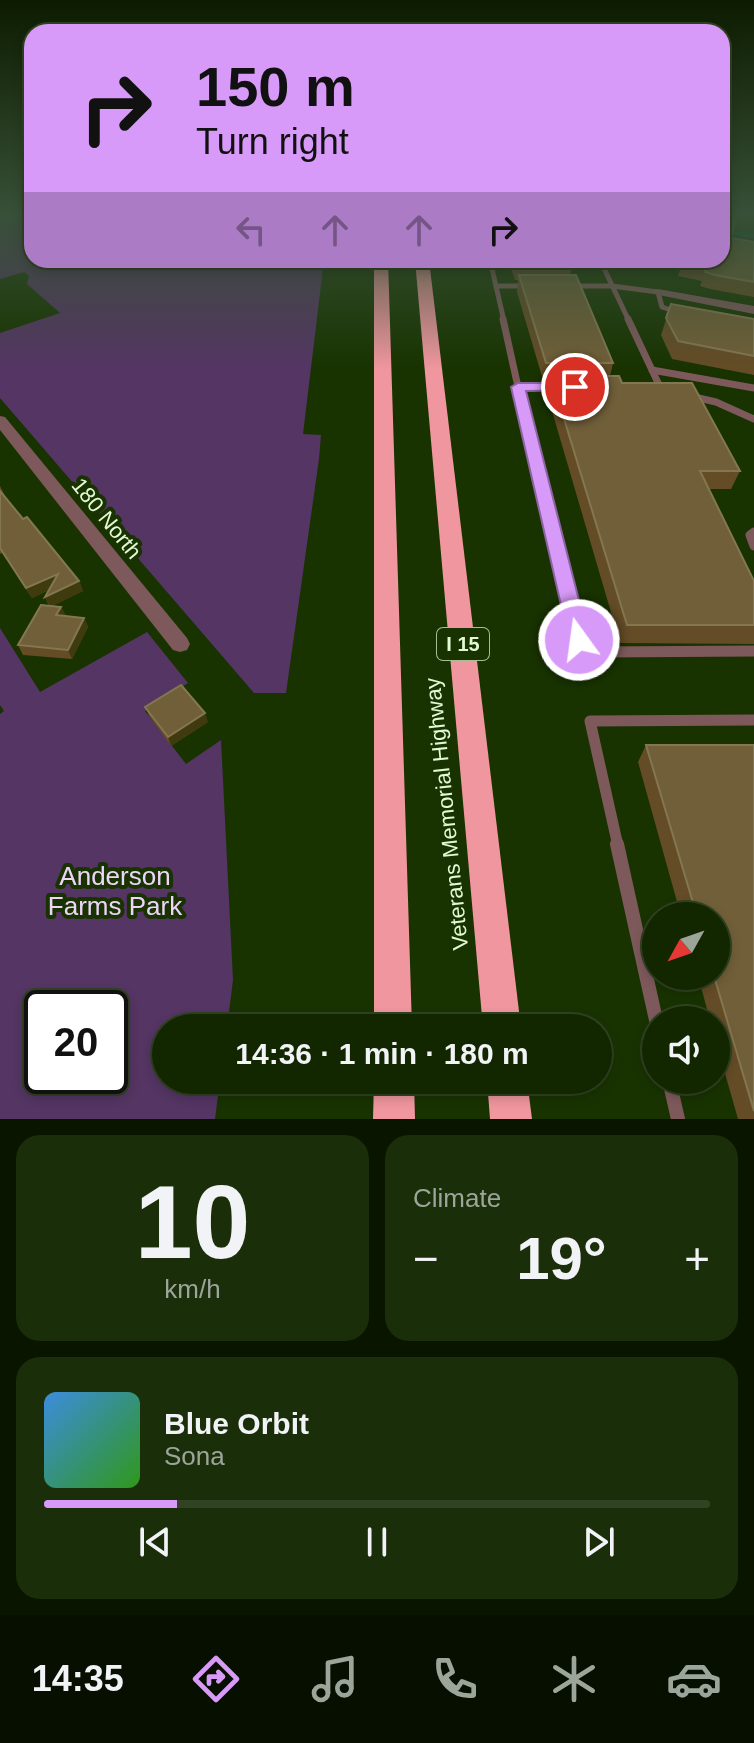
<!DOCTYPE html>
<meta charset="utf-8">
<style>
:root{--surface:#122600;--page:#1b2e0a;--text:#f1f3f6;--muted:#9ca599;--line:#314322;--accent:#d89af8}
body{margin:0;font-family:Helvetica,sans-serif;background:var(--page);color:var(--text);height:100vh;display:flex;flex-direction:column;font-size:30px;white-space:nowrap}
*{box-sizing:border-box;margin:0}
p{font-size:26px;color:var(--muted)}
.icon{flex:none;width:44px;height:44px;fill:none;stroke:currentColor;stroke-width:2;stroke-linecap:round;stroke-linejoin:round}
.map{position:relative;height:1119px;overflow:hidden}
.details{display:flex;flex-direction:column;gap:16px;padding:16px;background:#0a1500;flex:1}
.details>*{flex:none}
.banner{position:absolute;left:24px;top:24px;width:706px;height:244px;border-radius:24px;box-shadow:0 4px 12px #0003,0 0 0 2px var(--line);background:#d89af8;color:#111;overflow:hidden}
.needle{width:52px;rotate:230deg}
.tools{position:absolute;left:642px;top:902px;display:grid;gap:16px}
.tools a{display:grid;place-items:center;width:88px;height:88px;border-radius:50%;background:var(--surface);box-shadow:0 4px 12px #0003,0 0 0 2px var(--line);font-size:40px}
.speed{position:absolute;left:24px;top:990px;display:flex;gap:16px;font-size:40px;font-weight:700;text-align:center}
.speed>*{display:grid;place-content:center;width:104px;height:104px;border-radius:50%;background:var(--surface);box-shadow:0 4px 12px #0003,0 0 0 2px var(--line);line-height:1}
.speed .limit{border:4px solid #111;border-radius:12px;background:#fff;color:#111}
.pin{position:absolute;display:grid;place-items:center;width:68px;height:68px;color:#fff;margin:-34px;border:4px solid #fff;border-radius:50%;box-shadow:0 2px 8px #0007}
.me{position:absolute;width:88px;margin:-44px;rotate:346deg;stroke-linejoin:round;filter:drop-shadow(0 0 6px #0008)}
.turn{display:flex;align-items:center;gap:28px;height:168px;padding:0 40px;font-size:36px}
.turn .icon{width:104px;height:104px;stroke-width:2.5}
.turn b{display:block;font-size:56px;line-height:68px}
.lanes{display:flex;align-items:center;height:76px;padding:0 40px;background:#0003;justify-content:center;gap:40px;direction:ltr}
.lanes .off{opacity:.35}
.big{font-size:60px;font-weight:800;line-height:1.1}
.details .widget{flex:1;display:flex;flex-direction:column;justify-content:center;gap:12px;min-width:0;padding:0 28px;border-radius:24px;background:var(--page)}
.details .dial{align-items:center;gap:0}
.dial b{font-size:104px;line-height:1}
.song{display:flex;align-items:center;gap:24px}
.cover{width:96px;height:96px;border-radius:12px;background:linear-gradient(135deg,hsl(210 70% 55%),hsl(110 70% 35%))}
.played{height:8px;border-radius:4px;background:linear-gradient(90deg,var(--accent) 20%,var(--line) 20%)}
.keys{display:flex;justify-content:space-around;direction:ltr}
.heat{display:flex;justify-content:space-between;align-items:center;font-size:44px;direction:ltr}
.details .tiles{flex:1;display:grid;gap:16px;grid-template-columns:1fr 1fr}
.widget:last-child{grid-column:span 2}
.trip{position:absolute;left:152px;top:1014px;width:460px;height:80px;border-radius:40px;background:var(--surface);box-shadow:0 4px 12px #0003,0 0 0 2px var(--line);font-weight:800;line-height:80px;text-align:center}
.tabs{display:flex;height:128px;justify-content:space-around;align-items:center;background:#070f00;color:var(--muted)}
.tabs .icon{width:56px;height:56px}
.tabs .active{color:var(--accent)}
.tabs b{font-size:36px;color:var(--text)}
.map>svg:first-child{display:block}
.green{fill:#543563;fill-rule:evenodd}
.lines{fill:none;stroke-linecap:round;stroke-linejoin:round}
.stream{stroke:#004d4c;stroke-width:4}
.lane-far4{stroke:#7e595c;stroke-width:5}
.lane-far3{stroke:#7e595c;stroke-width:7}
.lane-far2{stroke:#7e595c;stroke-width:9}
.lane-far1{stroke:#7e595c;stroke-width:11}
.lane{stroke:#7e595c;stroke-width:14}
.street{fill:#7e595c;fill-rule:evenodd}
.highway{fill:#ef969e;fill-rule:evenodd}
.wall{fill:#644c26}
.shaded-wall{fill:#403a0f}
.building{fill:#715f39;stroke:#837751;stroke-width:2}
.route{fill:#d89af8;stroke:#8c64a1;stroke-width:2}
.labels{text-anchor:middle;stroke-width:8;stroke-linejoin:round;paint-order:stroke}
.shield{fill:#183300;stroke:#a6be95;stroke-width:2}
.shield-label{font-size:20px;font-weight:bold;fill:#e3f9d5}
.street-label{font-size:22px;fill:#e3f9d5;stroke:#183300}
.near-park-label{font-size:26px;fill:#edd5fa;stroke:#183300}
</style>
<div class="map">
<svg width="754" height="1119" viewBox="0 0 754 1119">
<rect width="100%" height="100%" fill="#183300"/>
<!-- green -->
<g class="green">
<polygon points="0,213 32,213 32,260 324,260 303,434 321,435 319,459 286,693 254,693 0,398 0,333 60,313 27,284 29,276 24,272 0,279"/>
<path d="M0 628 40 692 147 632 188 683 145 711 186 764 221 740 233 980 227 1028H166V1080H220L215 1119H0V714L4 711 0 705ZM42 1008H110V1076H42Z"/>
</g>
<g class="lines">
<!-- stream -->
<polyline class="stream" points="722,231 754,236"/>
<!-- lane-far4 -->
<g class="lane-far4">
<polyline points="490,260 504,321"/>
<polyline points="600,260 629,321"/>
<polyline points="496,286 529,286"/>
<polyline points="572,286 612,286 658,292 662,307 680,313"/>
</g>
<!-- lane-far3 -->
<g class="lane-far3">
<polyline points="503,319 518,387 561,387"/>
<polyline points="628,319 660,387 655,387"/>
<polyline points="652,370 754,388"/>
<polyline points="518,387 535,457"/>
<polyline points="690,396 716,402 754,419"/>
</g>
<!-- lane-far2 -->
<g class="lane-far2">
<polyline points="534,455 576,629"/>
<polyline points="754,532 750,535 754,546"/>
</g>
<!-- lane-far1 -->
<g class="lane-far1">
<polyline points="576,627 579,640 601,652 754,651"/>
<polyline points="618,846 590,721 754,720"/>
</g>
<!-- lane -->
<g class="lane">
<polyline points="617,844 656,1020"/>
<polyline points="669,1080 678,1119"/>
</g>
<!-- street -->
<g class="street">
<polygon points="658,289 754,306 754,314 654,294 654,290"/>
<polygon points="0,416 5,417 187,638 190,644 187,650 180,652 173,650 0,430"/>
</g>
<!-- highway -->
<g class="highway">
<polygon points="374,260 388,260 412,1028 374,1028"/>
<polygon points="415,260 429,260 521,1028 483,1028"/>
<polygon points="374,1080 414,1080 415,1119 373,1119"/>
<polygon points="487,1080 527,1080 532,1119 490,1119"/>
</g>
</g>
<!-- wall -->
<g class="wall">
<polygon points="731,238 754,242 754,297 710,289 700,286 702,281 678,276 683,260"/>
<polygon points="508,260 569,260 572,267 570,275 613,363 610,376 622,383 740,471 731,489 709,489 754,581 754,644 620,643 547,394 550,380 543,380 517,292 518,280 515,280"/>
<polygon points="671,304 754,319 754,375 672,359 661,335"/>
<polygon points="0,486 6,498 23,519 79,581 83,591 52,606 61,607 66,616 84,618 88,627 72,659 23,655 18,645 49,606 45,597 49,590 32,598 2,553 0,554"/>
<polygon points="145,707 208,722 171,746 149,716"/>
<polygon points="646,745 754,745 754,1119 738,1119 716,1042 716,1020 710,1020 698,976 716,976 716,916 681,916 638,762"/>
</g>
<!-- shaded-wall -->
<g class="shaded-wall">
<polygon points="58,574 63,583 32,598 26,588"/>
<polygon points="79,581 83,591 50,607 45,597"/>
<polygon points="61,607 66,616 56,615"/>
<polygon points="84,618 88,627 72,659 68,650"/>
<polygon points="205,713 208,722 171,746 168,737"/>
</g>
<!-- building -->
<g class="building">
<polygon points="722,213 737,213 731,238 754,242 754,282 715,275 705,272 706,267 682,263 683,260 722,260"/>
<polygon points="514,260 569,260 572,267 516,267"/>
<polygon points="519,275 576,275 613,363 546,363"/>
<polygon points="671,304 754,319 754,356 678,341 666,318"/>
<polygon points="551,376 619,376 622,383 692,383 740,471 700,471 754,581 754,625 627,625"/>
<polygon points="0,491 23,519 27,517 79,581 45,597 58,574 26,588 0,548"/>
<polygon points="41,605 61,607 56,615 84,618 68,650 18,645"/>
<polygon points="181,685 205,713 168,737 145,707"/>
<polygon points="646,745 754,745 754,1111 714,976 716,976 716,916 697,916"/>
</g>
<!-- sky -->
<linearGradient id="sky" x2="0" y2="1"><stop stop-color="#0d1c00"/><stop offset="0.58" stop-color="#375037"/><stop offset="1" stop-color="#375037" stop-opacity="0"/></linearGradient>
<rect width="754" height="369" fill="url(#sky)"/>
<!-- route -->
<polygon class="route" points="575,383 580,384 580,390 526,391 589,640 587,646 572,646 569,640 511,387 518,383"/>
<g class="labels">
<!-- shield labels -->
<rect class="shield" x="437" y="628" width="52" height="32" rx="6"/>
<g class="shield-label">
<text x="463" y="651">I 15</text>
</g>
<!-- street labels -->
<g class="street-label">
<text transform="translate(107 518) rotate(51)" y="8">180 North</text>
<text transform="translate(446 814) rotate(-96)" y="8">Veterans Memorial Highway</text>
</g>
<!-- near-park labels -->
<g class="near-park-label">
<text x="115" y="885">Anderson<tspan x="115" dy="30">Farms Park</tspan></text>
</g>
</g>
</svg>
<div class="tools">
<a><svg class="needle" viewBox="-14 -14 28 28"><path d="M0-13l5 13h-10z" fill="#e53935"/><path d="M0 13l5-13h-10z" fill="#9ca599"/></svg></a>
<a><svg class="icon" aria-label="sound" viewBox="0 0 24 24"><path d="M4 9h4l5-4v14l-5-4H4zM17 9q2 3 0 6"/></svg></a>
</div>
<div class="speed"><div class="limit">20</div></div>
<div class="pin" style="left:575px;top:387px;background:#d93025"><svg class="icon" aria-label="arrive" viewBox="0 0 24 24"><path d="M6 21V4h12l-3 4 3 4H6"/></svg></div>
<svg class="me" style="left:579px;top:640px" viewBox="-20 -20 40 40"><circle r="17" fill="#d89af8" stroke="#fff" stroke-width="3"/><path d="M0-11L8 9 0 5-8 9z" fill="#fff"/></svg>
<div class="trip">14:36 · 1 min · 180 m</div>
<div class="banner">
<div class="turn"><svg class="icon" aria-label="right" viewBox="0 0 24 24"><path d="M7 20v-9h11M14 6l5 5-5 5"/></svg><div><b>150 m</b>Turn right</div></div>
<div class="lanes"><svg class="icon off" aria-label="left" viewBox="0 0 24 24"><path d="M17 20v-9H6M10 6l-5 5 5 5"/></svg><svg class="icon off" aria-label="ahead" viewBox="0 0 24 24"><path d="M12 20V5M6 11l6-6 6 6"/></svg><svg class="icon off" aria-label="ahead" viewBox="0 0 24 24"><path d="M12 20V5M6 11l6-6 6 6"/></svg><svg class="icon" aria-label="right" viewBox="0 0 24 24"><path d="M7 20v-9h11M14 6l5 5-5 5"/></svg></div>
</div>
</div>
<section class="details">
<div class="tiles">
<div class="widget dial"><b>10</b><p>km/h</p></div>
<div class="widget"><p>Climate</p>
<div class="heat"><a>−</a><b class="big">19°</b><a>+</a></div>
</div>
<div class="widget">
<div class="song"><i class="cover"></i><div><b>Blue Orbit</b><p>Sona</p></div></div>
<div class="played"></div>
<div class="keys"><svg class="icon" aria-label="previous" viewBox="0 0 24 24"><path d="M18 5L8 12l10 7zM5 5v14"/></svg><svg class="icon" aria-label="pause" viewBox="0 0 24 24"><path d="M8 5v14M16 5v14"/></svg><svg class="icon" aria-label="next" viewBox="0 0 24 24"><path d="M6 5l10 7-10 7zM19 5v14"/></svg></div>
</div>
</div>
</section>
<nav class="tabs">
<b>14:35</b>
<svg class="icon active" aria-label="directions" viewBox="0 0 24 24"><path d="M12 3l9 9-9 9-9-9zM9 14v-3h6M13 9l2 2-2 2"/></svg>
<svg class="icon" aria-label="music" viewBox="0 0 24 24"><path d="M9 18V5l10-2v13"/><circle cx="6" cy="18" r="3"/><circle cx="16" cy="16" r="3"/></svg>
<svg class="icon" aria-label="phone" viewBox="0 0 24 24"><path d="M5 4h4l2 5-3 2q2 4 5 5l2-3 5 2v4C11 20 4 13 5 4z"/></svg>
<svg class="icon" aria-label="climate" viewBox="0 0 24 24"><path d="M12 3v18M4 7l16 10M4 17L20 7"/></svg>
<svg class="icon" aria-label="car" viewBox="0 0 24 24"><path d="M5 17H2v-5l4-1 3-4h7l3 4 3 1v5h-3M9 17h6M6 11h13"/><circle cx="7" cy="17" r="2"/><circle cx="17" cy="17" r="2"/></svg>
</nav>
